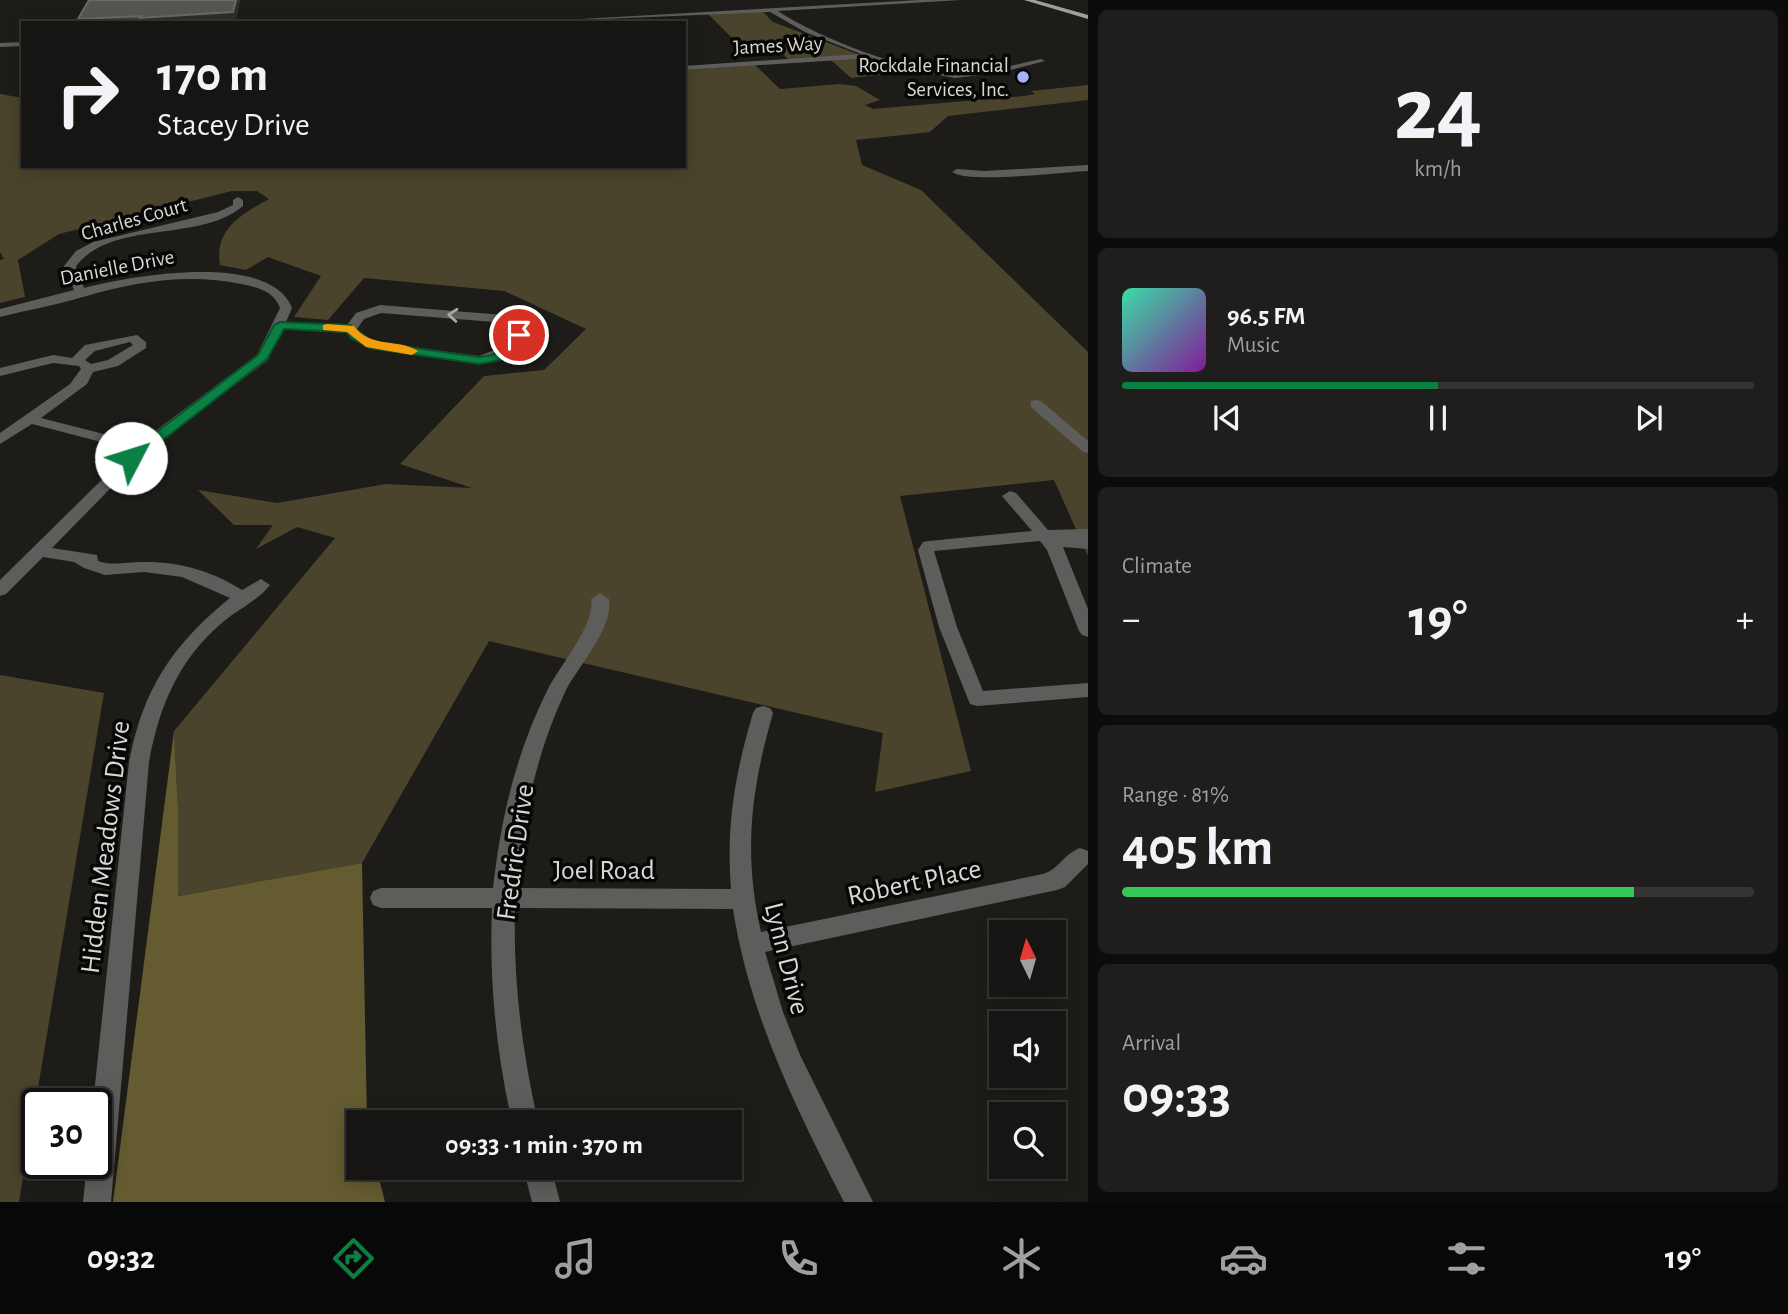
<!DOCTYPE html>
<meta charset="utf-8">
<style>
:root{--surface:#161513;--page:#1f1e1c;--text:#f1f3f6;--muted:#9e9fa0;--line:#353433;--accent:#0b8043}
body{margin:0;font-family:"Alegreya Sans",sans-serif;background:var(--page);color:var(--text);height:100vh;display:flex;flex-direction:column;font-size:26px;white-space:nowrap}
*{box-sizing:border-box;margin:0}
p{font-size:23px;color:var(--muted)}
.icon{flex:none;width:38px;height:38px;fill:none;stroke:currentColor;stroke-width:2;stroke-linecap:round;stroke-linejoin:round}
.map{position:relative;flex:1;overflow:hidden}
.details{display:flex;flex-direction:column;gap:10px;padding:10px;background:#0c0c0a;width:700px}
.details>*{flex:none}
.top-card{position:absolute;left:21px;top:21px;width:665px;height:147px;border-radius:0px;box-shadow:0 4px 18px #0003,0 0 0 2px var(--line);background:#161513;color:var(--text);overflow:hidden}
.needle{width:46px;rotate:355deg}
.buttons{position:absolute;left:989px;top:920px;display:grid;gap:14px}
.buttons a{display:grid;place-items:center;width:77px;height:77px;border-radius:0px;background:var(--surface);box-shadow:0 4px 18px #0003,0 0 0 2px var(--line);font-size:35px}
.speed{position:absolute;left:21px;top:1088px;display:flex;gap:14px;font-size:35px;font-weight:700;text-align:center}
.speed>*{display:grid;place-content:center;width:91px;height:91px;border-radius:50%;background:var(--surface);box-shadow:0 4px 18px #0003,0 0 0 2px var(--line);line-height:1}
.speed .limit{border:4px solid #111;border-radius:10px;background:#fff;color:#111}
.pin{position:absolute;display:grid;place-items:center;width:60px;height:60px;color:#fff;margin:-30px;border:4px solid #fff;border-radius:50%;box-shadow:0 2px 7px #0007}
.me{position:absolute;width:77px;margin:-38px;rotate:50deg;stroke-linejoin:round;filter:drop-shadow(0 0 5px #0008)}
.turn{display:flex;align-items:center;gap:24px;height:147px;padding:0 21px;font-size:32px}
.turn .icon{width:91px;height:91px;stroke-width:2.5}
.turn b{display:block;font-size:49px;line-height:60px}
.big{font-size:52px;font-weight:600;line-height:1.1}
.details .card{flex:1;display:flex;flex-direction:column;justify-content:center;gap:10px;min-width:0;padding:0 24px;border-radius:10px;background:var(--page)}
.details .dial{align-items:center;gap:0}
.dial b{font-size:91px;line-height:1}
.song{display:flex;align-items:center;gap:21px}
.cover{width:84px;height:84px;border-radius:10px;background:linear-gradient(135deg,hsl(160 70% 55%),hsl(290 70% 35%))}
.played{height:7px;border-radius:4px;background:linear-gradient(90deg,var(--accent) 50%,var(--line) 50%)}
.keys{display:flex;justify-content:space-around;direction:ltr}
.heat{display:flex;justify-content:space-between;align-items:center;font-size:38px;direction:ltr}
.charge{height:10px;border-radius:5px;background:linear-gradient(90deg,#34c759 81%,var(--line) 0)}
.trip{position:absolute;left:346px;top:1110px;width:396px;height:70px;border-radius:0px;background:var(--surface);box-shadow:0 4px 18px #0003,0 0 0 2px var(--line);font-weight:600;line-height:70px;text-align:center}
.dock{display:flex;height:112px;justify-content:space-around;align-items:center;background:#090808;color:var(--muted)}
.dock .icon{width:49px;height:49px}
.dock .selected{color:var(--accent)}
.dock b{font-size:32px;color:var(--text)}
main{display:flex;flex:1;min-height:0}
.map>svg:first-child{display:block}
.green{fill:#4a442c}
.water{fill:#655b31}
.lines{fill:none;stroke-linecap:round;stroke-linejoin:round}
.minor{fill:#5d5d5b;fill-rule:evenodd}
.major{fill:#a09f9b;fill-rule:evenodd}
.wall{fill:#464541}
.shaded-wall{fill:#2f2e2a}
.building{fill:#565551;stroke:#6a6966;stroke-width:2}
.oneway{stroke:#a7a6a4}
.route{fill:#0b8043;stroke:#07532c;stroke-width:2}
.slow{fill:#f59e0b}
.poi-dot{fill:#a5b1fc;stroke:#070706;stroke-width:2.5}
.labels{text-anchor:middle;stroke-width:7;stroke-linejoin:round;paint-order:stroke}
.far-street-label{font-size:21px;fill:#d8d7d5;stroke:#070706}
.far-poi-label{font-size:21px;fill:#d8d7d5;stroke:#070706;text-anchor:end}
.near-street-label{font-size:28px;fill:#d8d7d5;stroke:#070706}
</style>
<main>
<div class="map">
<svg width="1088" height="1202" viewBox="0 0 1088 1202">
<rect width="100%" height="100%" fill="#1d1c19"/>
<!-- green -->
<g class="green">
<polygon points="762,11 773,22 897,69 889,74 851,78 831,60 792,63 774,45 733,39 708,14"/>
<path d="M755 65 780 89 840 84 856 86 880 100 865 105 873 109 1024 96 1035 94 1031 91 1088 85V100L948 116 930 132 856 140 862 165 921 190 1088 352V556L1054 480 900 496 971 771 875 792 883 733 489 641 362 863 177 896 178 807 174 731 335 538 297 527 256 549 273 525H234L198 490 277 503 386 484 472 488 400 464 484 376 544 370 586 329 504 291 364 278 328 320 294 317 321 276 268 257 246 270 220 265C214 229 242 214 269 199L257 191H232L59 234 18 260 25 297 0 303V260L4 259 0 252V94L23 98V166H684V70Z"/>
<polygon points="0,675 104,693 19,1202 0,1202"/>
</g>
<!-- water -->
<polygon class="water" points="174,731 178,807 178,896 362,863 367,1122 359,1122 359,1167 376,1167 385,1202 113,1202"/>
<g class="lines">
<!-- minor -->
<g class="minor">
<path d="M919 0H961L778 11C819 38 907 72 956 74 984 74 1013 65 1041 59L1045 61 999 73 955 78 915 71 871 58 684 70V66L861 54 805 32 770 12 507 23Z"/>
<polygon points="23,42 23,46 0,47 0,43"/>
<path d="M1088 165V171C1062 172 970 184 952 172L957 169 984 171Z"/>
<path d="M238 197 243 200V206C200 243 113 219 76 266L84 288C130 276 270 251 292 308L286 322 347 325 356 313 380 305 529 317 535 321 506 355 479 364 370 349 346 333 282 329 268 360 147 451 52 548 97 555 98 561C112 566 127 562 142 562 177 561 213 571 242 590L261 579 270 585C259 600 237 610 223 622 179 659 159 706 149 762L111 1202H83L87 1164H96V1104H93L129 762C143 689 172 645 230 598L182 577 144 572 105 575 84 568 74 562 43 557 6 594 0 596V580L132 450 32 424 0 444V433L70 384 81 369 79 366 53 363 0 376V368L53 355 72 358 85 345 137 335 146 342V348L118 366 93 372 87 384 41 418 139 443 257 355 280 308C274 291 257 287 241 284 188 273 134 282 83 297 57 305 27 310 0 317V309L74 290 64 266 76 251 93 242 218 212 233 205V200ZM381 313 521 324 497 349 479 356 374 342 357 329 364 319ZM130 342 133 345 108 360 91 364 85 360 95 351Z"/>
<polygon points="1036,400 1041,401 1088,441 1088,453 1083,452 1031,407 1031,401"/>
<polygon points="1010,491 1016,493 1048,530 1088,529 1088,549 1063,547 1088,609 1088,637 1082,635 1079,631 1047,550 1040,541 934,551 957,627 983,691 1088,683 1088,697 977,706 970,704 939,627 918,550 923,542 929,541 1032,531 1002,496"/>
<path d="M600 593 609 599C614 627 579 665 566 690 536 753 523 819 516 888L731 889C726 825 735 774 753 713L756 708 763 706 770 708 773 713C751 790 743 852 761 932L1043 874C1058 870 1065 853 1080 848L1088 851V864L1065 887 1057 890 765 952 783 1012 800 1055 873 1202H844C796 1109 749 1013 733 909L515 908C513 981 522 1051 538 1122H512C496 1051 489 981 492 908H381L373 905 370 898 373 891 381 888H493C501 818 516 752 548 689 560 665 596 624 591 599Z"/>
<polygon points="523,1167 551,1167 560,1202 532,1202"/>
</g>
<!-- major -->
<polygon class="major" points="1024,0 1035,0 1088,15 1088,19"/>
</g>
<!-- wall -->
<polygon class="wall" points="89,0 240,0 235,23 79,23 78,19"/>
<!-- shaded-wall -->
<polygon class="shaded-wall" points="236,0 240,0 235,23 141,23 140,18"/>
<!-- building -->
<polygon class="building" points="89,0 236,0 233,12 140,18 141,16 78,19"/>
<!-- one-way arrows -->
<defs><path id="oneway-chevron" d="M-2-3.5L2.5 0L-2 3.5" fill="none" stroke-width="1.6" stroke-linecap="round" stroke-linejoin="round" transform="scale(1.75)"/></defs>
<use class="oneway" href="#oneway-chevron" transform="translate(453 315) rotate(-175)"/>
<!-- route -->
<polygon class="route" points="280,322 350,325 373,342 479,357 493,355 515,333 525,335 501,360 479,364 370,348 351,338 347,332 284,329 267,359 136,461 126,461 126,455 258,355 274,325"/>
<!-- slow -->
<path class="slow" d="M327 324 354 326C371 349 398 338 418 351L412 355 366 347 347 332 323 330V325Z"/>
<!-- markers -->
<circle class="poi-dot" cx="1023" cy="77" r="7"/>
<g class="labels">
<!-- far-street labels -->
<g class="far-street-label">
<text transform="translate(778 45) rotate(-3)" y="7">James Way</text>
<text transform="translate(134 219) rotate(-16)" y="7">Charles Court</text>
<text transform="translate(117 267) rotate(-11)" y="7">Danielle Drive</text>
</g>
<!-- far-poi labels -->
<g class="far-poi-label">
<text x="1009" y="72">Rockdale Financial<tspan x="1009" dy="24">Services, Inc.</tspan></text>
</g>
<!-- near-street labels -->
<g class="near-street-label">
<text transform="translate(104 847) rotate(-83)" y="10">Hidden Meadows Drive</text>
<text transform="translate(514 852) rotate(-82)" y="10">Fredric Drive</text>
<text x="604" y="879">Joel Road</text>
<text transform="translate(914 881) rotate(-12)" y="10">Robert Place</text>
<text transform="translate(788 958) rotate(76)" y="10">Lynn Drive</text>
</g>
</g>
</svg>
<div class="buttons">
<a><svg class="needle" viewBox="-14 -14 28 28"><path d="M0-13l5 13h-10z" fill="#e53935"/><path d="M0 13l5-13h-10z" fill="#9e9fa0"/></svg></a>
<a><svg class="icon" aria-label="sound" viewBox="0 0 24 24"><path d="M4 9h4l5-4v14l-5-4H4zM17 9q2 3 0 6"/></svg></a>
<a><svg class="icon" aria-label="search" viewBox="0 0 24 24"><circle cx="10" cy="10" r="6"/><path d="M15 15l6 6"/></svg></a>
</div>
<div class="speed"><div class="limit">30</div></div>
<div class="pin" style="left:519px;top:335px;background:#d93025"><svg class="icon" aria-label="arrive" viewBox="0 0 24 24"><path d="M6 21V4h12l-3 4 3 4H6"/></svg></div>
<svg class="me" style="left:131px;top:458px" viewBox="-20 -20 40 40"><circle r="19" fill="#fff"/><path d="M0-13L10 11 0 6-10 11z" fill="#0b8043"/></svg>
<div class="trip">09:33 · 1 min · 370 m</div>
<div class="top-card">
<div class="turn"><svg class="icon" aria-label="right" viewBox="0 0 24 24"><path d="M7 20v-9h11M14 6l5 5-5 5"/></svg><div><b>170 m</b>Stacey Drive</div></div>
</div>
</div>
<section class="details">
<div class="card dial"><b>24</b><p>km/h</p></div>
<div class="card">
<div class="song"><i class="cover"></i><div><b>96.5 FM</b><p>Music</p></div></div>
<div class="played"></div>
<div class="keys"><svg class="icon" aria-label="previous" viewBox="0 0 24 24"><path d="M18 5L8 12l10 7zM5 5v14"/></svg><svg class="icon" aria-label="pause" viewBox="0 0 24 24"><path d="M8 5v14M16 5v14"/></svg><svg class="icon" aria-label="next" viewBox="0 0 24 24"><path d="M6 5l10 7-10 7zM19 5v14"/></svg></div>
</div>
<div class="card"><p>Climate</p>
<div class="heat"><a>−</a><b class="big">19°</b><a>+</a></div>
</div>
<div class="card"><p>Range · 81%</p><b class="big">405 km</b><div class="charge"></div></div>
<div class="card"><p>Arrival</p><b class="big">09:33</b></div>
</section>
</main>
<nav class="dock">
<b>09:32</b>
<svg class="icon selected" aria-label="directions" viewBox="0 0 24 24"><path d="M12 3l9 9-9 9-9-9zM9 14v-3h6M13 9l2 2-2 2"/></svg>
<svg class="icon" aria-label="music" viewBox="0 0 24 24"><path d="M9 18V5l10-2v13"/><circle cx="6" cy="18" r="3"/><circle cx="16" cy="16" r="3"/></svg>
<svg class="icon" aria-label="phone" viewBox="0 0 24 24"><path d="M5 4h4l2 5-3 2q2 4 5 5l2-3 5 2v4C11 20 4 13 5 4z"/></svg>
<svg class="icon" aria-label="climate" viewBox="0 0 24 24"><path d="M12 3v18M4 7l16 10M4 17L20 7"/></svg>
<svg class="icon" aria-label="car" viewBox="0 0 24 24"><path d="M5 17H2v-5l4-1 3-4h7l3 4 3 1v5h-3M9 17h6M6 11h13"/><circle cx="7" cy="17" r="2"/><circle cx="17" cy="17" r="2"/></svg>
<svg class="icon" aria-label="filters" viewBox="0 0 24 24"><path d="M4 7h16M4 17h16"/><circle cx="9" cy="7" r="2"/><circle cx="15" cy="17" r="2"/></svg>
<b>19°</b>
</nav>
